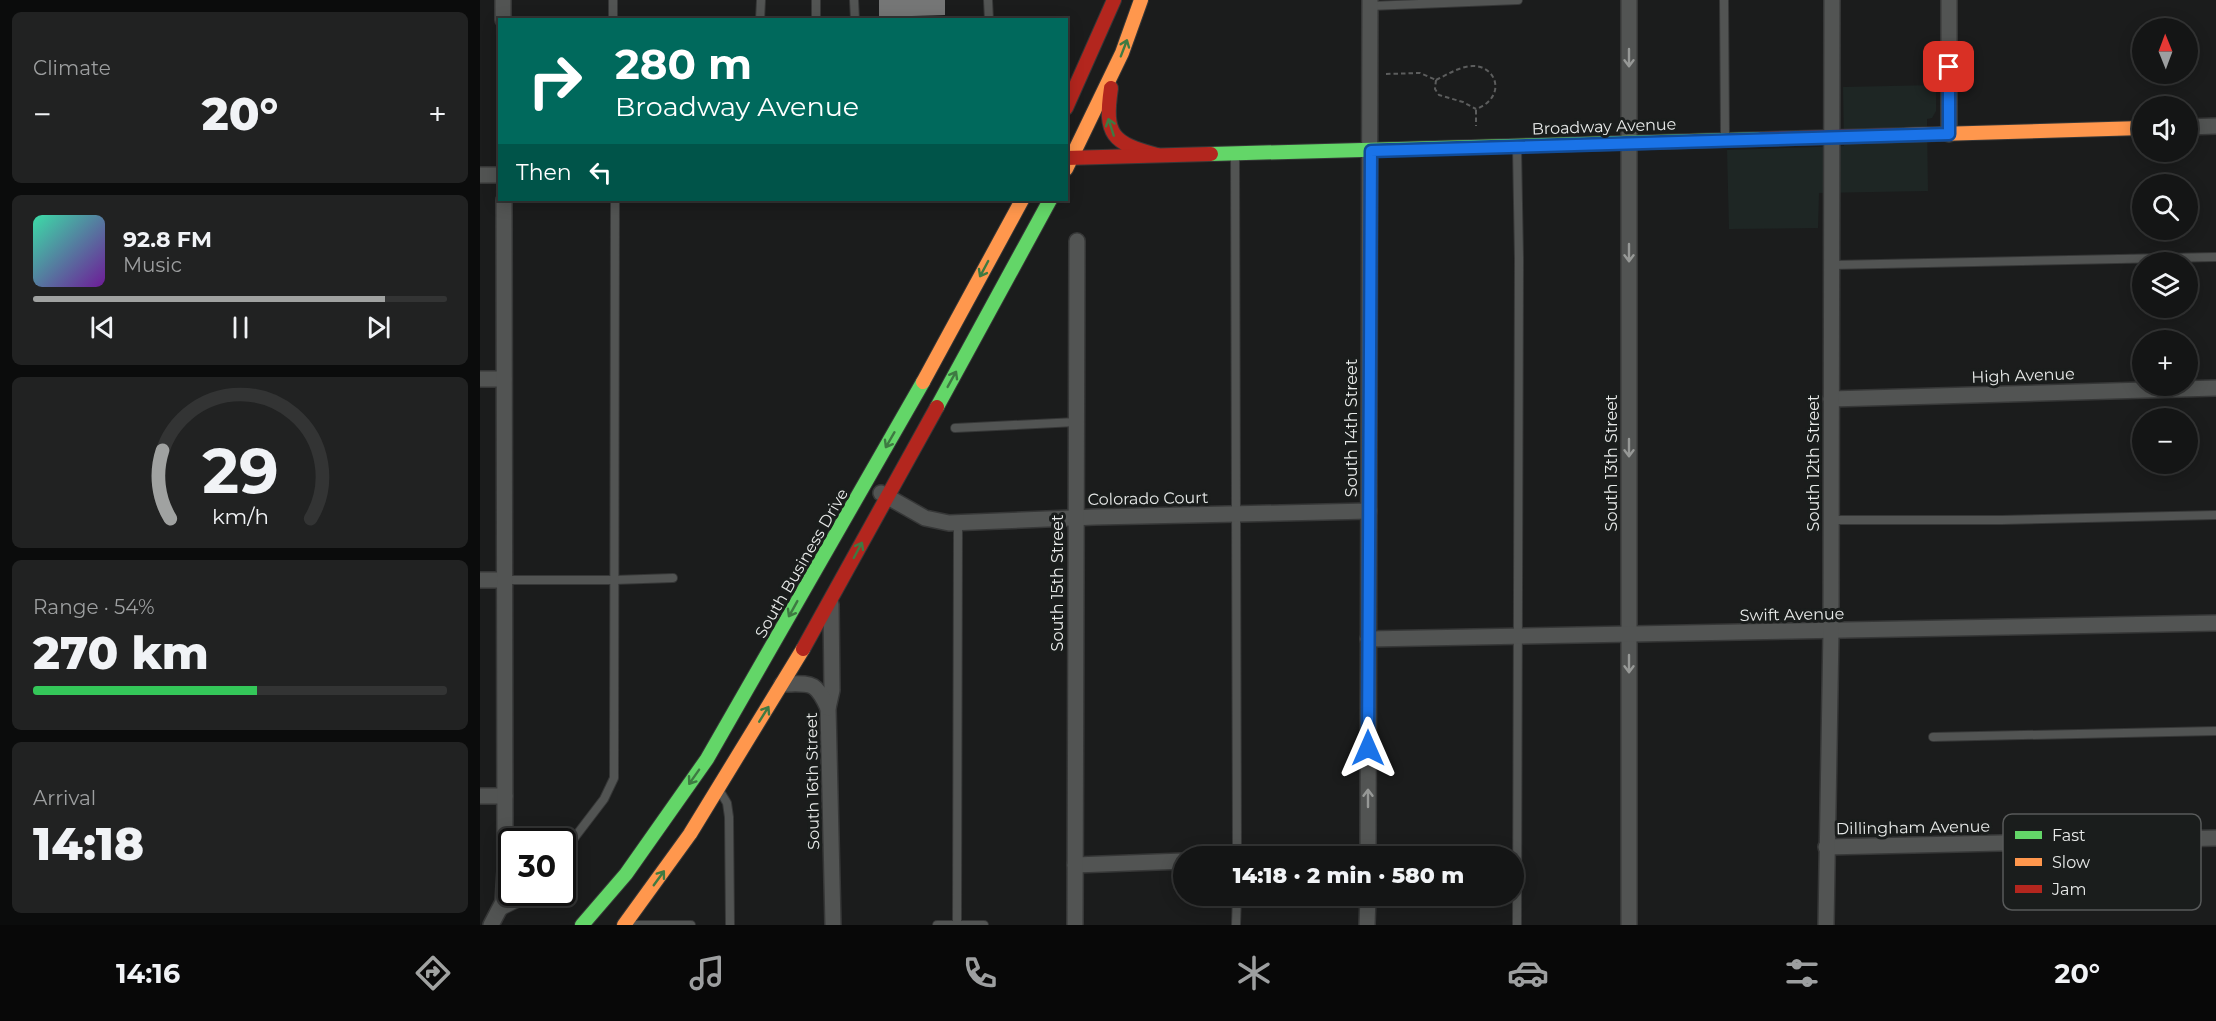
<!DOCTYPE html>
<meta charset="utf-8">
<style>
:root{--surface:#141515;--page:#212222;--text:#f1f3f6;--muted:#9d9fa0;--line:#333434;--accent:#a0a2a1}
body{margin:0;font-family:Montserrat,sans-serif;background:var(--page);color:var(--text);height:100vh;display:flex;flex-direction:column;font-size:22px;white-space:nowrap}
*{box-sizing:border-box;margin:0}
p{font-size:20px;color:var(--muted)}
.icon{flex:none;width:33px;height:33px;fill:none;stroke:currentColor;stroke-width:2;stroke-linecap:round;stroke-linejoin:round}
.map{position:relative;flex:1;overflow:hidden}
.drawer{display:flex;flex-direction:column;gap:12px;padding:12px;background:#0b0c0c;width:480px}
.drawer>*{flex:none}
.banner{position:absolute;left:18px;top:18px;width:570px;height:183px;border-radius:0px;box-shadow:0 3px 15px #0003,0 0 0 2px var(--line);background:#00695c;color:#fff;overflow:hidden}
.needle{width:39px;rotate:359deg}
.fabs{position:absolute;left:1652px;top:18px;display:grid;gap:12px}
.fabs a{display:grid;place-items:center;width:66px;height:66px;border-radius:50%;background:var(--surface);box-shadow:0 3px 15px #0003,0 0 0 2px var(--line);font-size:30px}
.speed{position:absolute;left:18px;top:828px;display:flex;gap:12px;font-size:30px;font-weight:700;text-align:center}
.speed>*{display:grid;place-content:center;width:78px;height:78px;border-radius:50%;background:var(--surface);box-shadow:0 3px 15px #0003,0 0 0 2px var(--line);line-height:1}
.speed .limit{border:3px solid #111;border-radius:9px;background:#fff;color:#111}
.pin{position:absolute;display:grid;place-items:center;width:51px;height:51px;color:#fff;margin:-26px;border-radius:12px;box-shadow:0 3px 9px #0006}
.me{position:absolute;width:66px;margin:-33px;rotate:0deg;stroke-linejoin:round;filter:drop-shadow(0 0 4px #0008)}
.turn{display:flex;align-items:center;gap:21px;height:126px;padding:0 18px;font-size:27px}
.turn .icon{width:78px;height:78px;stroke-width:2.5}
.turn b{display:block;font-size:42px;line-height:51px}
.then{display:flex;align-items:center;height:57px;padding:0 18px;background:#0003;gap:12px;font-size:22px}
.big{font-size:45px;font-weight:800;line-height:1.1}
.drawer .widget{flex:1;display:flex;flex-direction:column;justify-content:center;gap:9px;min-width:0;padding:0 21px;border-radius:9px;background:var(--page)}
.drawer .dial{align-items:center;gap:0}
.dial svg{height:156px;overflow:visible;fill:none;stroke:var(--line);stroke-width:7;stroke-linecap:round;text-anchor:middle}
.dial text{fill:var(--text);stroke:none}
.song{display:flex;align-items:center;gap:18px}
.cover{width:72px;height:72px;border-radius:9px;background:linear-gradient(135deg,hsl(160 70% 55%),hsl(280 70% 35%))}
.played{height:6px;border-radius:3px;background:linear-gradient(90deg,var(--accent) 85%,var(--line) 85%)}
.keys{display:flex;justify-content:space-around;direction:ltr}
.heat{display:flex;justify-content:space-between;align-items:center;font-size:33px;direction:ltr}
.charge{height:9px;border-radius:4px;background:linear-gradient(90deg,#34c759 54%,var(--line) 0)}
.trip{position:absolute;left:693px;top:846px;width:351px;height:60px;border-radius:30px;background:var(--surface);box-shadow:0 3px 15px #0003,0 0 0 2px var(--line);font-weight:800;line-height:60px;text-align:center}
.tab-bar{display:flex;height:96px;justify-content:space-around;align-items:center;background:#080808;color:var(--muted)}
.tab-bar .icon{width:42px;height:42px}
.tab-bar .on{color:var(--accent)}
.tab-bar b{font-size:27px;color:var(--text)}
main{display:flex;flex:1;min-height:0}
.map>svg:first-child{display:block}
.built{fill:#1e2624}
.building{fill:#757676}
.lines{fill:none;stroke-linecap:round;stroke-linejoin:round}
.lane-casing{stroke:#363737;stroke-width:10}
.street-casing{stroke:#363737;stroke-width:18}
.fast-casing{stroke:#363737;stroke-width:16}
.slow-casing{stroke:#363737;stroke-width:16}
.jam-casing{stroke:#363737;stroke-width:16}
.path{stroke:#5c5d5d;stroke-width:2;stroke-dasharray:4.5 3;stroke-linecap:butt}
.lane{stroke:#525453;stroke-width:8}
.street{stroke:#525453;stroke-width:15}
.fast{stroke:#63d668;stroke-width:14}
.slow{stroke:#ff974d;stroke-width:14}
.jam{stroke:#b3261e;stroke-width:14}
.oneway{stroke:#3e7a42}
.oneway2{stroke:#969896}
.route-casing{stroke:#114b97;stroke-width:15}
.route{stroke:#1a73e8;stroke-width:10}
.labels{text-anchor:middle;stroke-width:6;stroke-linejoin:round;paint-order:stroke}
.street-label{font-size:16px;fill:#e8eae9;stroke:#1a1d1c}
.key{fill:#1a1d1c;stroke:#585a5a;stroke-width:1.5}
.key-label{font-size:16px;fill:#e8eae9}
</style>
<main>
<section class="drawer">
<div class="widget"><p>Climate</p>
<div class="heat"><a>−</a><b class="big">20°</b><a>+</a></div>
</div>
<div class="widget">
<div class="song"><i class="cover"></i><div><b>92.8 FM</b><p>Music</p></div></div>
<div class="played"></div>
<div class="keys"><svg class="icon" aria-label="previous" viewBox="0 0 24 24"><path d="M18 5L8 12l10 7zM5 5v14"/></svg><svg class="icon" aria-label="pause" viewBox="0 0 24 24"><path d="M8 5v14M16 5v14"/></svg><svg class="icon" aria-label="next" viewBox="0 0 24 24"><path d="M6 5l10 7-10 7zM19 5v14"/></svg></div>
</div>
<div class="widget dial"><svg viewBox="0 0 100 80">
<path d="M14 69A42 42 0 1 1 86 69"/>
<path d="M14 69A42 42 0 0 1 10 34" stroke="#a0a2a1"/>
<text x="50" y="56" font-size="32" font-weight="700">29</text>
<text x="50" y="72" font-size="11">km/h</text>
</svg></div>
<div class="widget"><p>Range · 54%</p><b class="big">270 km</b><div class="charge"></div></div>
<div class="widget"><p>Arrival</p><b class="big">14:18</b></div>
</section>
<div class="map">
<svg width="1736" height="925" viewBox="0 0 1736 925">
<rect width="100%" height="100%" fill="#1b1c1c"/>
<!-- built -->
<polygon class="built" points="1456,85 1456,111 1452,118 1447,119 1448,191 1339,193 1338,228 1249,229 1247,150 1364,146 1363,87"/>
<!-- building -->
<polygon class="building" points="399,0 465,0 465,15 399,17"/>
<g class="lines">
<defs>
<g id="lane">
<polyline points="133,0 133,20"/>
<polyline points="336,0 336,20"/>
<polyline points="374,0 375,20"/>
<polyline points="508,0 509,20"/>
<polyline points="1244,0 1245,136"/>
<polyline points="890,6 1038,0"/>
<polyline points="280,20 281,0"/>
<polyline points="1037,148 1039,259 1037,925"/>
<polyline points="755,156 757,856"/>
<polyline points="1352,265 1736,257"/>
<polyline points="475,428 596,422"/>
<polyline points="1351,520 1521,520 1736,515"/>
<polyline points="25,580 134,580 193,578"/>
<polyline points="1453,737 1736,731"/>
<polyline points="241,793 247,803 249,817 250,925"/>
<polyline points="82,854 124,799 134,778 135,200"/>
<polyline points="20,912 40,902 52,892"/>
<polyline points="151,925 211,925"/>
<polyline points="457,925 504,925"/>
<polyline points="477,925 478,523"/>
<polyline points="756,925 757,896"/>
</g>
<g id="street">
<polyline points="23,0 23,20"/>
<polyline points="1149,0 1149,925"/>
<polyline points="1469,0 1469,134"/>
<polyline points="1707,127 1736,126"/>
<polyline points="0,175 20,175"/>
<polyline points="0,379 24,379"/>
<polyline points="1351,399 1736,388"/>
<polyline points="401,493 445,518 469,523 615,517 889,511"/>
<polyline points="0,580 25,580"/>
<polyline points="351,604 352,690 348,708 353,925"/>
<polyline points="888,639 1736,623"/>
<path d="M302 684C331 684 335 680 348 708"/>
<polyline points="0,796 25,796"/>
<polyline points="1346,847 1736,838"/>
<polyline points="888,856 890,0"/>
<polyline points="595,865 704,861"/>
<polyline points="11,925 23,902 25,871 24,200"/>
<polyline points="595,925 597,241"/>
<polyline points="887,925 888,896"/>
<polyline points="1346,925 1351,631 1352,0"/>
</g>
<g id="fast">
<polyline points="731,154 1282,139"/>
<polyline points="457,407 570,200"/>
<polyline points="102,925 146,874 227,759 443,382"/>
</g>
<g id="slow">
<polyline points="1423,135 1662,128"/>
<polyline points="586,169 642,53 661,0"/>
<polyline points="443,382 542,200"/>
<polyline points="144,925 210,834 323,649"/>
</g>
<g id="jam">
<path d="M631 88C624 135 632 143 677 155"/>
<polyline points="586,108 634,0"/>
<polyline points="1282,139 1423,135"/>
<polyline points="586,158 731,154"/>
<polyline points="323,649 457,407"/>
</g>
</defs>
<!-- lane casing -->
<use href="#lane" class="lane-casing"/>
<!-- street casing -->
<use href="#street" class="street-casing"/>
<!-- fast casing -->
<use href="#fast" class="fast-casing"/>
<!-- slow casing -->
<use href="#slow" class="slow-casing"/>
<!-- jam casing -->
<use href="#jam" class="jam-casing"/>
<!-- path -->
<g class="path">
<polyline points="906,74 940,73 956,80"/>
<path d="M956 80C968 74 979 67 992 66 1012 65 1024 87 1008 102 1005 105 1000 107 996 110"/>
<polyline points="956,80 955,89 959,95 983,102 996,109"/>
<polyline points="996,110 996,126"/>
</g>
<!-- lane -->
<use href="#lane" class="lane"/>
<!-- street -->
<use href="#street" class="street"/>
<!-- fast -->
<use href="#fast" class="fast"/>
<!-- slow -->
<use href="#slow" class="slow"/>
<!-- jam -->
<use href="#jam" class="jam"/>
</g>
<!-- one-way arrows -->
<defs><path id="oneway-shaft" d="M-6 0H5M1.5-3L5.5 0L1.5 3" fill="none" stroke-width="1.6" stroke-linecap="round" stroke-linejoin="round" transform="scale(1.5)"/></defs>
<g class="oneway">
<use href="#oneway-shaft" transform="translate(644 48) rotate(-69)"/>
<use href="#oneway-shaft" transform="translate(631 127) rotate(-108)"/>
<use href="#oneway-shaft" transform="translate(504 269) rotate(118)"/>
<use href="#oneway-shaft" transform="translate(472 379) rotate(-61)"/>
<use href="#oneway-shaft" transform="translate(410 440) rotate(120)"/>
<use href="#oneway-shaft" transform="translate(378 550) rotate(-62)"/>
<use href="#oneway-shaft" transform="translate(313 609) rotate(119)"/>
<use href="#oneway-shaft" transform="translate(284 714) rotate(-58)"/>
<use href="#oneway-shaft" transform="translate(214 777) rotate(125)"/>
<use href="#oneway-shaft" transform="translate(179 878) rotate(-54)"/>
</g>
<g class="oneway2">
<use href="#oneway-shaft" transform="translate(1149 58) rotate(90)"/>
<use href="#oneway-shaft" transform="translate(1149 253) rotate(90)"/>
<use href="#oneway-shaft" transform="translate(1149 448) rotate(90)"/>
<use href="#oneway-shaft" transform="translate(1149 664) rotate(90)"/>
<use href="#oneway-shaft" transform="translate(888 798) rotate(-90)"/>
</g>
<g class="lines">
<defs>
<polyline id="route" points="888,748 891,151 1469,134 1469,67"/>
</defs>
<!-- route casing -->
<use href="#route" class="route-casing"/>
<!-- route -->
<use href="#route" class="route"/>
</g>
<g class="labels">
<!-- street labels -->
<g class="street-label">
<text transform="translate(1124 126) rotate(-2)" y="6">Broadway Avenue</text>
<text transform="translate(1543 375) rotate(-2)" y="6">High Avenue</text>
<text transform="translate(871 428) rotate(-90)" y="6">South 14th Street</text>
<text transform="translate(1131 463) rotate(-90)" y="6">South 13th Street</text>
<text transform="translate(1333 463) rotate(-90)" y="6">South 12th Street</text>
<text transform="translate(668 498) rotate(-1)" y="6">Colorado Court</text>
<text transform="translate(321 563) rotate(-60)" y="6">South Business Drive</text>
<text transform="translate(577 583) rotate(-90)" y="6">South 15th Street</text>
<text transform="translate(1312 614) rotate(-1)" y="6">Swift Avenue</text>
<text transform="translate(332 781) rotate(-91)" y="6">South 16th Street</text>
<text transform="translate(1433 827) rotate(-1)" y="6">Dillingham Avenue</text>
</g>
</g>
<!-- legend -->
<rect x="1523" y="814" width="198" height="96" rx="9" class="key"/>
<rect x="1535" y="831" width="27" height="8" fill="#63d668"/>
<rect x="1535" y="858" width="27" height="8" fill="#ff974d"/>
<rect x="1535" y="885" width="27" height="8" fill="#b3261e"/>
<g class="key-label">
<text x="1572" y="841">Fast</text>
<text x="1572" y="868">Slow</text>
<text x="1572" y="895">Jam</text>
</g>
</svg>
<div class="fabs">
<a><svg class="needle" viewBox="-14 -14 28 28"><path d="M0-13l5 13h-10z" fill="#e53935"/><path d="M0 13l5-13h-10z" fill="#9d9fa0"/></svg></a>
<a><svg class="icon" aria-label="sound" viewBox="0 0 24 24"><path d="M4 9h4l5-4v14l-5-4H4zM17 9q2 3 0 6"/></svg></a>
<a><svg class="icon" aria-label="search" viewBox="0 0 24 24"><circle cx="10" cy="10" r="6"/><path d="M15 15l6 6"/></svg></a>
<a><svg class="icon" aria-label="layers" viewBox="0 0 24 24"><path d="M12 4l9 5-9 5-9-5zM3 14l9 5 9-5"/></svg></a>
<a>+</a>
<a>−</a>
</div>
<div class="speed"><div class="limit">30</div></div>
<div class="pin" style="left:1469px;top:67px;background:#d93025"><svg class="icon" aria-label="arrive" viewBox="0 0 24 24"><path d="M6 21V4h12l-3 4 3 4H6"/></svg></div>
<svg class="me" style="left:888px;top:748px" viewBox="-20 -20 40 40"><path d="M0-17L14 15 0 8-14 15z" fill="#1a73e8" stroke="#fff" stroke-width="4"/></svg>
<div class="trip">14:18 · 2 min · 580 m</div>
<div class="banner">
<div class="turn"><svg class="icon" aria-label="right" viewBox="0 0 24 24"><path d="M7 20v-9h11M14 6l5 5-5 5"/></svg><div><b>280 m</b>Broadway Avenue</div></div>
<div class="then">Then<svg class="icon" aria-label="left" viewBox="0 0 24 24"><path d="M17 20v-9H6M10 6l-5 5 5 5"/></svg></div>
</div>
</div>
</main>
<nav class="tab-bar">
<b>14:16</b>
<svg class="icon on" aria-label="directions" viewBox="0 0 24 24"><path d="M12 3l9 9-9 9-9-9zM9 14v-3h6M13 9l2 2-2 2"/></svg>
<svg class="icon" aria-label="music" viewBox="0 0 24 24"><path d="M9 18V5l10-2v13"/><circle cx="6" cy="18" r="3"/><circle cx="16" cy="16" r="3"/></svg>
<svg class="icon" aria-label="phone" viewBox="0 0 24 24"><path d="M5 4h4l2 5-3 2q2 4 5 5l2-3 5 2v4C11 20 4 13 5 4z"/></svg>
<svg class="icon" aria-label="climate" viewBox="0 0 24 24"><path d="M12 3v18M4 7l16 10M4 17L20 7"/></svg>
<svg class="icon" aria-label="car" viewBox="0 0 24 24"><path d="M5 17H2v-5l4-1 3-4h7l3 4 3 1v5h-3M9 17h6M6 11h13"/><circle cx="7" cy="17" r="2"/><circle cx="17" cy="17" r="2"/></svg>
<svg class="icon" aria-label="filters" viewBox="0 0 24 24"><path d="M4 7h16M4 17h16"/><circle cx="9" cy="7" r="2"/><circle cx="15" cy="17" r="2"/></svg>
<b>20°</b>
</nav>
